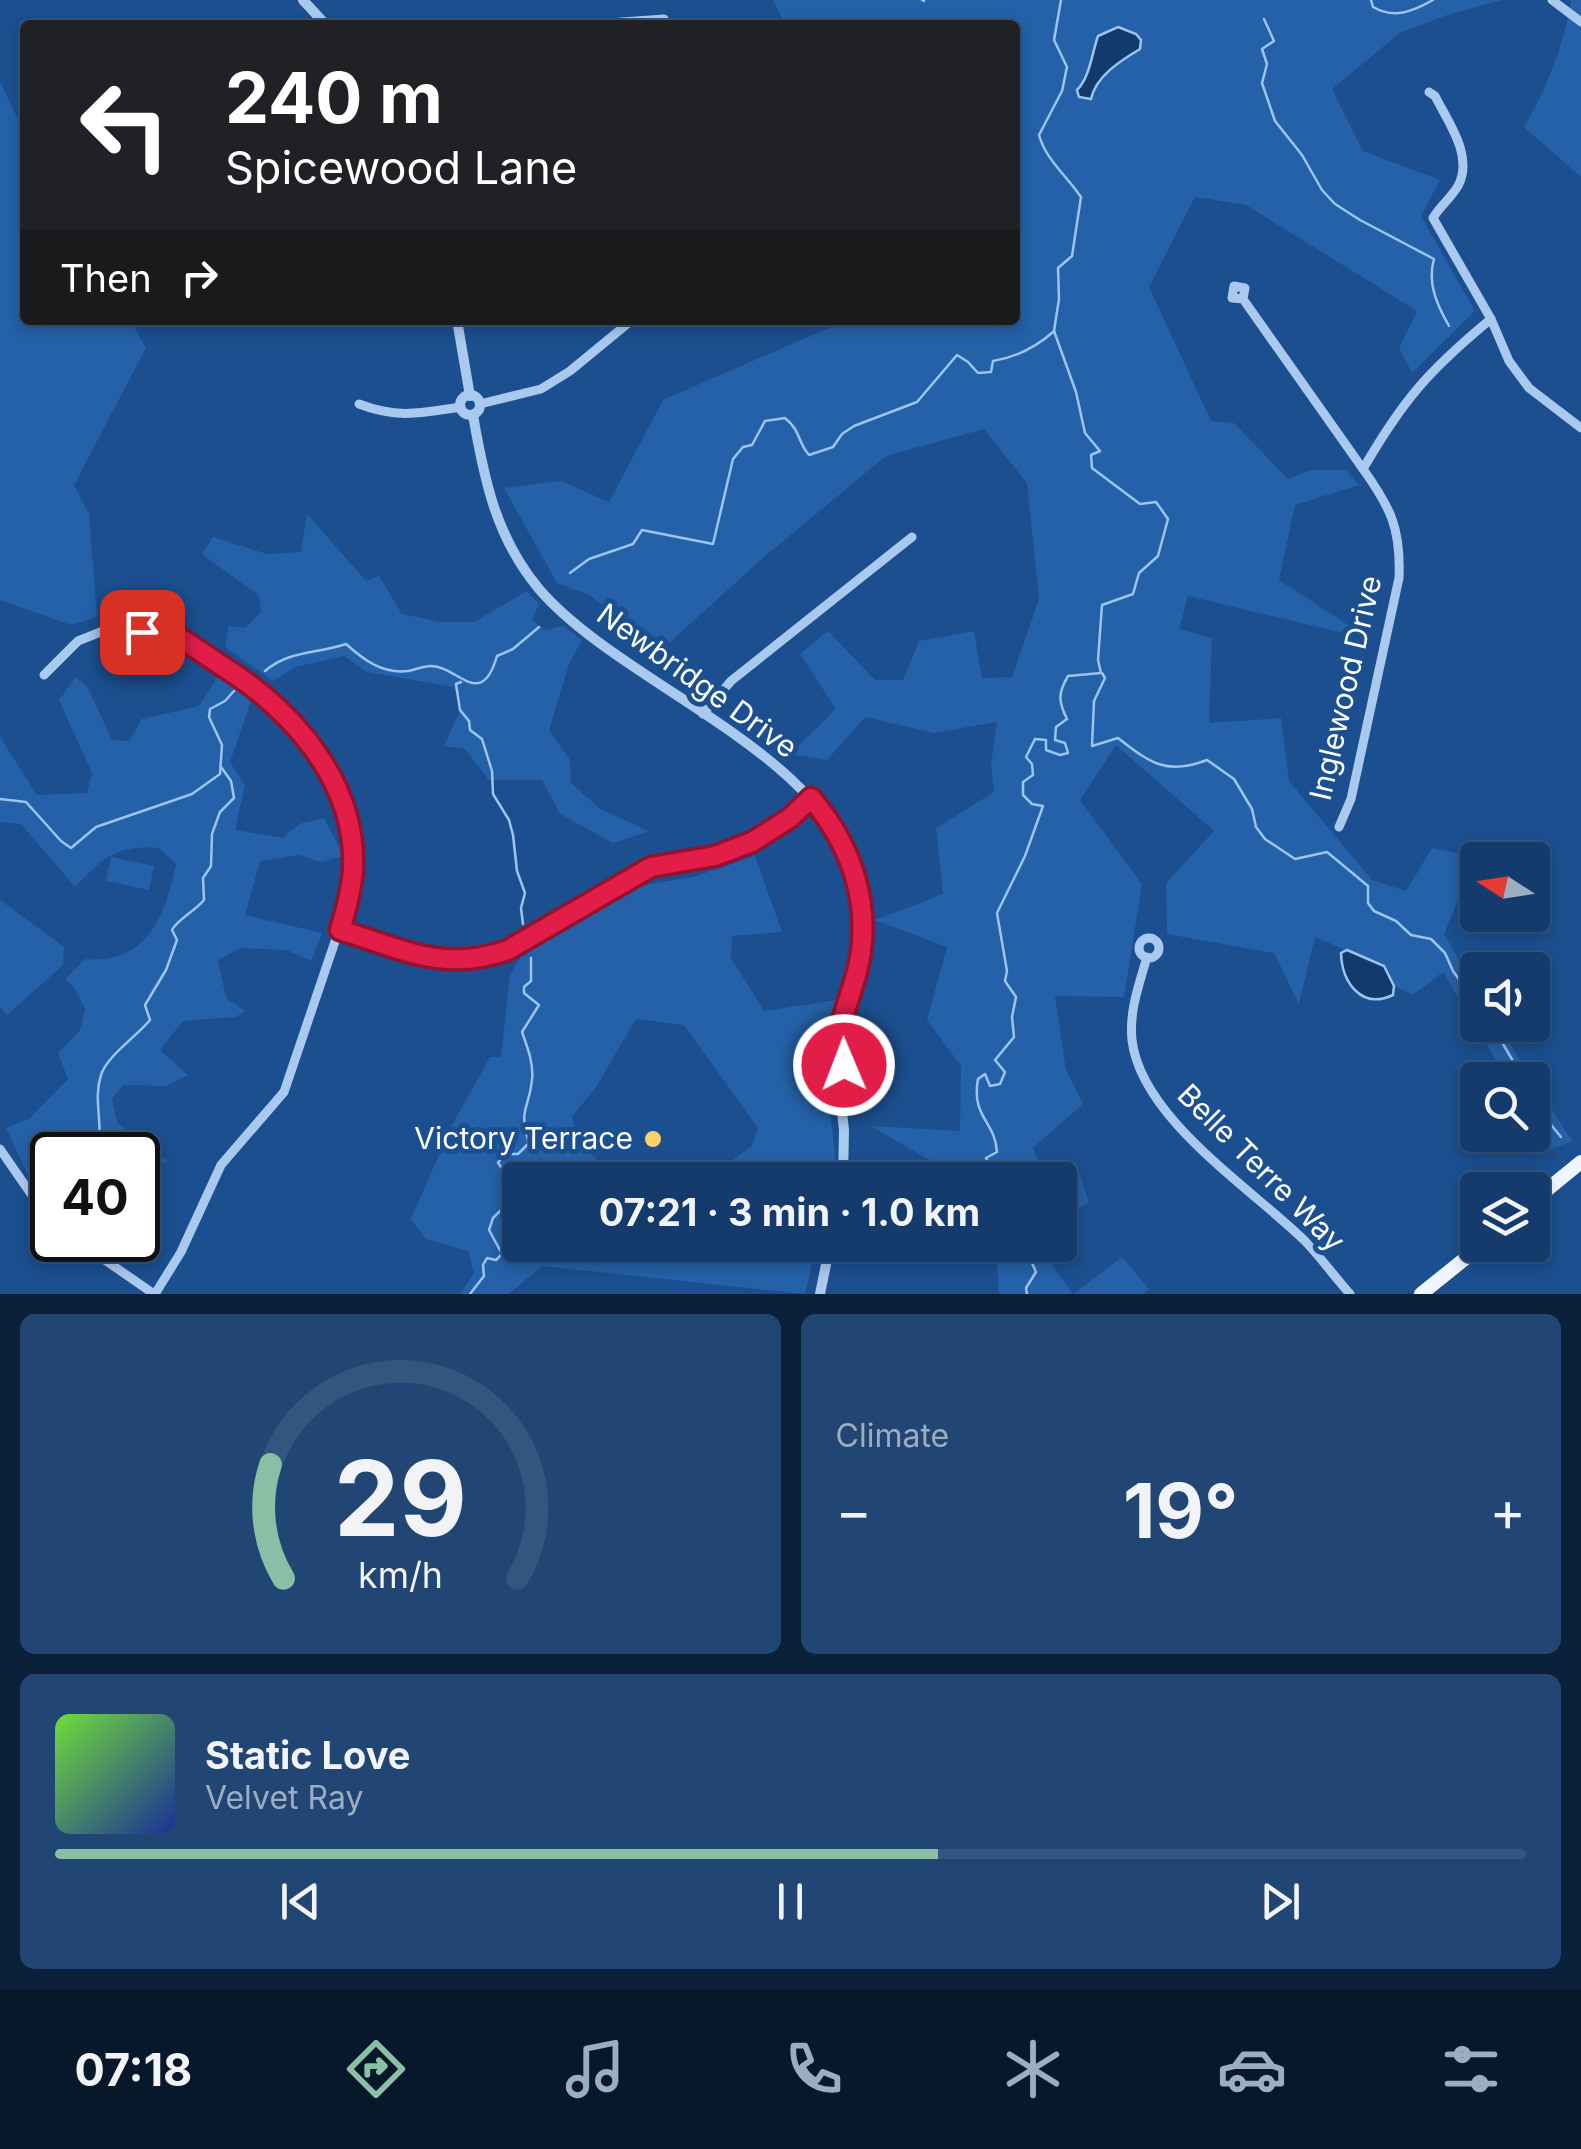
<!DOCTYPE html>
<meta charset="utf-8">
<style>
:root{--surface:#143b6b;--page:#214673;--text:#f1f3f6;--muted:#9dadc1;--line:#33557e;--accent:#8abfa5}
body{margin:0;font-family:Inter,sans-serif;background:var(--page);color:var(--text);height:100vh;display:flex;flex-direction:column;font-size:38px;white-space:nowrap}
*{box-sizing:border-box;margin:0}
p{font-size:32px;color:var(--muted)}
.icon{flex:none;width:55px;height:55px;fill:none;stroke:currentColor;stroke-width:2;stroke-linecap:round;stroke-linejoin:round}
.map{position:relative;height:1294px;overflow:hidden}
.side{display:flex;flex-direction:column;gap:20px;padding:20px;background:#0b203b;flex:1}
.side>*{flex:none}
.hud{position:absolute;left:20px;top:20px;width:1000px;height:305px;border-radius:10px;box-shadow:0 5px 15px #0003,0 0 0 2px var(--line);background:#202124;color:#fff;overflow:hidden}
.needle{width:65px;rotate:282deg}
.fabs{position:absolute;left:1460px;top:842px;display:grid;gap:20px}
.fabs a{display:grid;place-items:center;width:90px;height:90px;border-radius:10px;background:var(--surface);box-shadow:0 5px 15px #0003,0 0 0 2px var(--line);font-size:50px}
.speed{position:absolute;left:30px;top:1132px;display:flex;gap:20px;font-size:50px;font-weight:700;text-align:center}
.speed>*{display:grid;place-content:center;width:130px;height:130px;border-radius:50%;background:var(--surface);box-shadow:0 5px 15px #0003,0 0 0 2px var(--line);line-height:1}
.speed .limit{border:5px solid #111;border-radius:15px;background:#fff;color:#111}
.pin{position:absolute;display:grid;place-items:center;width:85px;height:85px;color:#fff;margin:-42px;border-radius:20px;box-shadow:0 5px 15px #0006}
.me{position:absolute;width:110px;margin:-55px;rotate:359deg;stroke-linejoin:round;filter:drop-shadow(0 0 8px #0008)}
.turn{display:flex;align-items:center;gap:35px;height:210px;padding:0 40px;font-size:45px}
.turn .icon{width:130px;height:130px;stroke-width:2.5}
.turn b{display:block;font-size:70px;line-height:85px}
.then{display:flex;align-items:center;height:95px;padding:0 40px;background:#0003;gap:20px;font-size:38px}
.big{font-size:75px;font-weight:700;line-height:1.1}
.side .widget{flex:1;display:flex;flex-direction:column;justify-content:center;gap:15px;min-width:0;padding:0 35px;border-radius:15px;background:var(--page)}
.side .dial{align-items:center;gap:0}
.dial svg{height:260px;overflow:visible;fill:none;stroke:var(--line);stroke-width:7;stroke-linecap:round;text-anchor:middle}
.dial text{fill:var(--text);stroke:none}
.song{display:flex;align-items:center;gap:30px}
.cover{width:120px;height:120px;border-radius:15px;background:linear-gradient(135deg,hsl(100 70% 55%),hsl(230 70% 35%))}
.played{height:10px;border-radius:5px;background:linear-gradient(90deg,var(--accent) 60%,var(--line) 60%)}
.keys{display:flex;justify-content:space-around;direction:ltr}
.heat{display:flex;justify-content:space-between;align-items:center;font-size:55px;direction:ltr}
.side .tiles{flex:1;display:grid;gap:20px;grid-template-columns:1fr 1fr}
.widget:last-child{grid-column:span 2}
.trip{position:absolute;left:502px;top:1162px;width:575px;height:100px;border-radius:10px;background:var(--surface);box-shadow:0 5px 15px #0003,0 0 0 2px var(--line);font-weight:700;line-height:100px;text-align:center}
.menu{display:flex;height:160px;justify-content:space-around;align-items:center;background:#08182b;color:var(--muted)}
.menu .icon{width:70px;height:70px}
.menu .on{color:var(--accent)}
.menu b{font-size:45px;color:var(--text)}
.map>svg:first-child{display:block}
.green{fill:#2461a8}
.water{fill:#123a6d;stroke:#9cc4f0;stroke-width:2.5}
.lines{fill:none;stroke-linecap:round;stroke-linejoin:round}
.stream{stroke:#9cc4f0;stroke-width:2.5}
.minor{stroke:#a9c9ee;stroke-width:9}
.tertiary{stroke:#a9c9ee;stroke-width:10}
.primary{stroke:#f0f6ff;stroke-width:14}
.route-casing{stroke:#92132f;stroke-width:25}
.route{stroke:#e11d48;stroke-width:18}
.poi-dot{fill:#ffd166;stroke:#1b4f8f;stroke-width:4}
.labels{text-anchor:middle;stroke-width:10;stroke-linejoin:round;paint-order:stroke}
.street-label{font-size:30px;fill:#fff;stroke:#1b4f8f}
.poi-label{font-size:30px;fill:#fff;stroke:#1b4f8f;text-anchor:end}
</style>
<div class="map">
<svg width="1581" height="1294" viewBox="0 0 1581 1294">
<rect width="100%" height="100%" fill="#1b4f8f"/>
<!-- green -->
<g class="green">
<polygon points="773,0 1502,0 1450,14 1400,33 1332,89 1363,151 1440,180 1421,216 1475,311 1412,373 1399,348 1417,311 1246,205 1195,197 1149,287 1211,421 1234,423 1288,479 1312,470 1346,470 1359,485 1295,505 1279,580 1353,628 1360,637 1188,596 1179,629 1212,638 1209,723 1281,718 1289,781 1372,880 1406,891 1432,848 1476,857 1444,934 1477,992 1478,1025 1498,1025 1572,1141 1550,1150 1533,1120 1532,1080 1508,1080 1443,972 1413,995 1394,986 1384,966 1315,937 1299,1004 1274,953 1167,934 1166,883 1214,831 1116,745 1080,800 1142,884 1124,997 1055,996 1066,1070 1083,1104 1033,1148 1042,1172 1076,1163 1089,1202 1060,1219 1060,1180 956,1180 955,1175 871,1126 960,1131 961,1066 927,1020 947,947 875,920 943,894 936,828 994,792 991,765 997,722 934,733 865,717 827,760 790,754 836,709 800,654 828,631 875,680 903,680 919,641 974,631 982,678 1012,677 1039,599 1027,483 984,429 886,456 764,557 657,654 591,596 557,583 504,488 561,481 609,502 663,400 847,320 1015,320 1015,25 780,25 783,20"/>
<path d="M1571 0H1581V177L1524 127C1547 88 1564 45 1571 0Z"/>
<polygon points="0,81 25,134 25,320 130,320 146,348 74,485 89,514 97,617 71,625 0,600"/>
<polygon points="307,514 366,581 379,576 402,614 441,622 474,622 527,591 539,604 532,620 545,630 563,626 582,640 569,664 549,730 570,760 571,783 600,809 649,831 613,843 560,814 542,780 489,780 465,749 444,746 460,711 454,687 367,672 344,656 295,667 273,681 225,647 229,626 245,628 261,612 259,596 202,554 213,537 267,554 301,552"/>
<path d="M218 676 252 698 230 762 245 785 235 830 283 838 299 824 324 818 344 856 320 862 299 855 260 861 245 915 322 933 311 961 287 950 241 948 218 960 226 998 245 1011 236 1017 183 1021 160 1050 188 1075 166 1086 123 1085 112 1099 117 1122 168 1162 138 1168V1155H52V1172L43 1181 27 1173 6 1128 29 1119 68 1079 58 1053 80 1030 85 1009 74 987 65 979 85 959C148 965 165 915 176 864L159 848C115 845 105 857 75 887L21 824 0 822V737L37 795 87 793 92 773 59 700 76 677 88 688 112 740 129 741 142 719 199 706Z"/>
<polygon points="755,856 782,932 732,936 731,958 764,1011 836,1000 819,1066 827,1087 836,1162 824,1168 786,1165 758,1180 728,1180 724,1166 752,1146 758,1128 684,1025 636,1019 595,1089 572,1116 577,1145 596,1157 594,1180 520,1180 520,1245 816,1245 805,1294 542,1266 509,1294 460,1294 474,1273 468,1251 426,1239 411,1219 451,1127 490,1057 501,1057 510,975 524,951 638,886 693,877"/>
<polygon points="111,857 154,866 149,890 106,881"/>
<polygon points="0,900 64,947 63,965 7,1015 0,1007"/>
<polygon points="991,1245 1038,1245 1073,1294 1122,1257 1149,1289 1144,1294 999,1294 996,1251"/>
</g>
<!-- water -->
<g class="water">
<path d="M1118 27 1136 34 1141 40 1140 49C1120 61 1096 76 1091 99L1079 97 1077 90C1090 77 1092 53 1098 36Z"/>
<path d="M1347 950 1384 966 1394 986 1393 995C1361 1010 1342 982 1341 953Z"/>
</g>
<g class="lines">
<!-- stream -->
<g class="stream">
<polyline points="922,0 924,1"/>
<path d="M1371 0 1373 7C1394 19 1412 12 1433 0"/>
<path d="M1264 19 1274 41 1262 49 1267 64 1262 83 1275 121 1302 155 1322 190 1335 204 1360 220 1434 259C1427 283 1437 305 1449 326"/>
<path d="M570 573 589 559 633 544 642 530 713 544 733 459 743 447 752 445 765 421 785 418C801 431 797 441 809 455L833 447 842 434 854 426 917 402 957 355 968 362 978 373 991 372 993 361C1017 357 1035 348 1053 332"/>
<path d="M265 671C290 650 316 654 346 644 364 660 382 674 408 671 415 670 423 666 431 666 458 666 481 711 497 656L513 649 539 627"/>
<path d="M1102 673 1105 678 1094 701 1092 746 1118 738C1149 762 1166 776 1207 760L1234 779 1252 809 1256 827 1265 839 1295 859 1327 852 1368 886V903L1374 911 1396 921 1411 935 1431 939 1445 953 1453 971 1478 1006"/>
<polyline points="461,682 456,684 460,710 469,721 470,730 482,739 492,771 493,794 509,820 513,835 517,871 525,893 521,908 523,924"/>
<polyline points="0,799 26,802 61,841 71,848 96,827 192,794 220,774 222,745 209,717 210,709 225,701 234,691"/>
<polyline points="1492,1025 1524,1080"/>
<polyline points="1532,1091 1548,1121 1561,1137"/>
<polyline points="54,1149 69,1155"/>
<path d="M95 1155C106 1128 92 1102 101 1075 107 1056 136 1037 150 1020L145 1005 166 970 177 940 172 930C177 920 195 911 204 900L203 878 211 866 212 834 220 812 234 798 231 781 221 767"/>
<path d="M520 1180 506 1173 498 1163 504 1154H518L529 1143C518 1108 529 1110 532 1080 534 1064 527 1046 522 1032L539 1005 524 993V987L531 981V958"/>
<path d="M1000 1180 991 1170 986 1158 997 1152C995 1120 971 1118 978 1079L985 1074 990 1086 1000 1084 1005 1072 995 1060 1014 1037 1012 1017 1016 997 1005 981 1007 971 997 913 1025 856 1043 806 1032 804 1023 795V782L1033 775 1032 764 1026 757 1035 739 1046 740V750L1060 755 1068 753 1065 743 1055 740 1056 727 1067 719C1058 701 1058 693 1068 676L1101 673 1098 660 1102 605 1133 594 1139 573 1158 556 1168 519 1156 502 1140 504 1092 468 1091 455 1100 451 1085 433 1076 392 1054 331 1059 299 1058 268 1072 256 1081 197C1066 175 1046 160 1039 135L1062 91 1067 67 1054 40 1061 0"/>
<polyline points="1024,1245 1036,1272 1026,1288 1027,1294"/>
<polyline points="470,1294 484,1276 483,1265 487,1258 496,1260 502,1254 489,1230 493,1218 520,1191"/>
</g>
<!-- minor -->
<g class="minor">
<polyline points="1552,0 1581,22"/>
<polyline points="581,25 664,19"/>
<path d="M1429 92 1435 96C1448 122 1474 156 1458 186 1451 198 1440 206 1433 218L1491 319 1509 361 1529 388 1581 428"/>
<polyline points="1243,299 1232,298 1234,286 1245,288 1243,299 1363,469"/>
<path d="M359 404C398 419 421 413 461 407"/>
<polyline points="480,404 541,389 570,371 632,320"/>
<polyline points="44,675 78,641 103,631 166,633 244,679 274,704 305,737 332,776 345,810 351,839 353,869 347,906 284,1092 221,1165 181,1252 155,1294"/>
<polyline points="703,714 731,681 912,537"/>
<path d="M1339 827 1351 799 1399 578C1401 529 1391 508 1363 469 1403 400 1429 370 1491 319"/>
<path d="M340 930C402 949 444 973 508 950L651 867 715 856 752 842 811 798"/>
<circle cx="1149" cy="948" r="10"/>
<path d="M1147 957C1139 985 1129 1011 1132 1040 1141 1118 1251 1188 1305 1241 1321 1258 1335 1277 1350 1294"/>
<polyline points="0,1149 40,1207 52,1218"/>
<polyline points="76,1240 154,1294"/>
</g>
<!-- tertiary -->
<g class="tertiary">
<polyline points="303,0 326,25"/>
<polyline points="457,320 470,396"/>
<circle cx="470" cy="405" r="10"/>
<path d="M473 415C484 479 496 538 539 589 623 687 834 753 858 888 866 928 860 961 849 1000 844 1016 837 1034 836 1051L829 1061 830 1068 838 1076"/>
<polyline points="836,1051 844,1062 838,1076 844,1130 843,1180"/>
<polyline points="820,1294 830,1245"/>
</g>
<!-- primary -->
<g class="primary">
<polyline points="1532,1202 1581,1162"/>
<polyline points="1421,1294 1482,1245"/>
</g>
</g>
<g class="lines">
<defs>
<path id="route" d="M142 632C149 632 158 631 165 632 183 637 203 654 219 664 289 707 357 780 353 869 352 889 346 910 340 930 402 949 444 973 508 950L651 867 715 856 752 842 790 818 811 798C853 847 873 908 857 972 850 997 840 1022 836 1047L844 1065"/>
</defs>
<!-- route casing -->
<use href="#route" class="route-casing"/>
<!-- route -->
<use href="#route" class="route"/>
</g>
<!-- markers -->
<circle class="poi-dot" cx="653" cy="1139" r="10"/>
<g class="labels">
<!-- street labels -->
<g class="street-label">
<text transform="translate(697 681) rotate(36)" y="10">Newbridge Drive</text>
<text transform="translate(1346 688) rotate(-77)" y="10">Inglewood Drive</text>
<text transform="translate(1261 1168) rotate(45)" y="10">Belle Terre Way</text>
</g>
<!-- poi labels -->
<g class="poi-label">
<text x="633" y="1149">Victory Terrace</text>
</g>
</g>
</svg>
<div class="fabs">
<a><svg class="needle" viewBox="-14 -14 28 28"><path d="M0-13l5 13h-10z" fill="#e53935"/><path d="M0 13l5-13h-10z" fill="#9dadc1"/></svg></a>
<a><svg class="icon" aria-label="sound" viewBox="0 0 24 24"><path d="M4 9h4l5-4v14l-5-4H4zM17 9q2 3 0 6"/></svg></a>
<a><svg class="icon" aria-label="search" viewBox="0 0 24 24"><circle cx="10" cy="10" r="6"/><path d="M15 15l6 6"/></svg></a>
<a><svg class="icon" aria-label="layers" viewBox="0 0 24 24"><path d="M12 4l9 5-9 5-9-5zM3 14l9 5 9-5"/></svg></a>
</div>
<div class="speed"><div class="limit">40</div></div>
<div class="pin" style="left:142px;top:632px;background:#d93025"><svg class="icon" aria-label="arrive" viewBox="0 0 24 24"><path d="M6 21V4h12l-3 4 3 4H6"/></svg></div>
<svg class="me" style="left:844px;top:1065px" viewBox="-20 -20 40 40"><circle r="17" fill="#e11d48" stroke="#fff" stroke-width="3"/><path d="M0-11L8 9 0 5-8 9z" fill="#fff"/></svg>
<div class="trip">07:21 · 3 min · 1.0 km</div>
<div class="hud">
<div class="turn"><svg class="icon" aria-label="left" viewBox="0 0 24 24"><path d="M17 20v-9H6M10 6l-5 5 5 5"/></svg><div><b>240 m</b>Spicewood Lane</div></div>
<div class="then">Then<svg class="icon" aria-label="right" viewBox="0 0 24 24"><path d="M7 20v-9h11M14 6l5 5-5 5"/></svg></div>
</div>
</div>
<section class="side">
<div class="tiles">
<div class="widget dial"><svg viewBox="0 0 100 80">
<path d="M14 69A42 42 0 1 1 86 69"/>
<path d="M14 69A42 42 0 0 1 10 34" stroke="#8abfa5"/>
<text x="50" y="56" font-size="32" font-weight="700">29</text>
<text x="50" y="72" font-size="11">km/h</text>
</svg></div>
<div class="widget"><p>Climate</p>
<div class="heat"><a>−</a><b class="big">19°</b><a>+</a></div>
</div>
<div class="widget">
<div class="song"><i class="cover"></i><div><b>Static Love</b><p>Velvet Ray</p></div></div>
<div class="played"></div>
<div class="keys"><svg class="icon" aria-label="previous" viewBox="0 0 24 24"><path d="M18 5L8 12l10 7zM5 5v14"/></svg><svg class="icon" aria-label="pause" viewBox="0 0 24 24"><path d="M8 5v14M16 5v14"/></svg><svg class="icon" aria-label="next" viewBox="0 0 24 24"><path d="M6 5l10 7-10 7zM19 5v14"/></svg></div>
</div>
</div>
</section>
<nav class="menu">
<b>07:18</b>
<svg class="icon on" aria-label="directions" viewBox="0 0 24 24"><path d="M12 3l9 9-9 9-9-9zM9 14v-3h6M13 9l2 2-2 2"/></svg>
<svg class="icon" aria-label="music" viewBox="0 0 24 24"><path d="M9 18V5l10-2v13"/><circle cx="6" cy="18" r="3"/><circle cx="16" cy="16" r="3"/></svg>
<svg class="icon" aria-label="phone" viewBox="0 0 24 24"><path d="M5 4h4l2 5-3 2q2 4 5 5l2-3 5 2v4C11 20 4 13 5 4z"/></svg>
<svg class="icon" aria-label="climate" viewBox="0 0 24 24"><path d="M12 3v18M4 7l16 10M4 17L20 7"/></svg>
<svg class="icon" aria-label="car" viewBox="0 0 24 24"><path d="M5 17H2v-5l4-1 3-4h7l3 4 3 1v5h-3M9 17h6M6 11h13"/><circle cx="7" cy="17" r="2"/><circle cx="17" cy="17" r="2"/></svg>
<svg class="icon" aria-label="filters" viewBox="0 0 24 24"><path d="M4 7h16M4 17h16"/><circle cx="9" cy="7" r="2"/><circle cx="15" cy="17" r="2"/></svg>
</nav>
